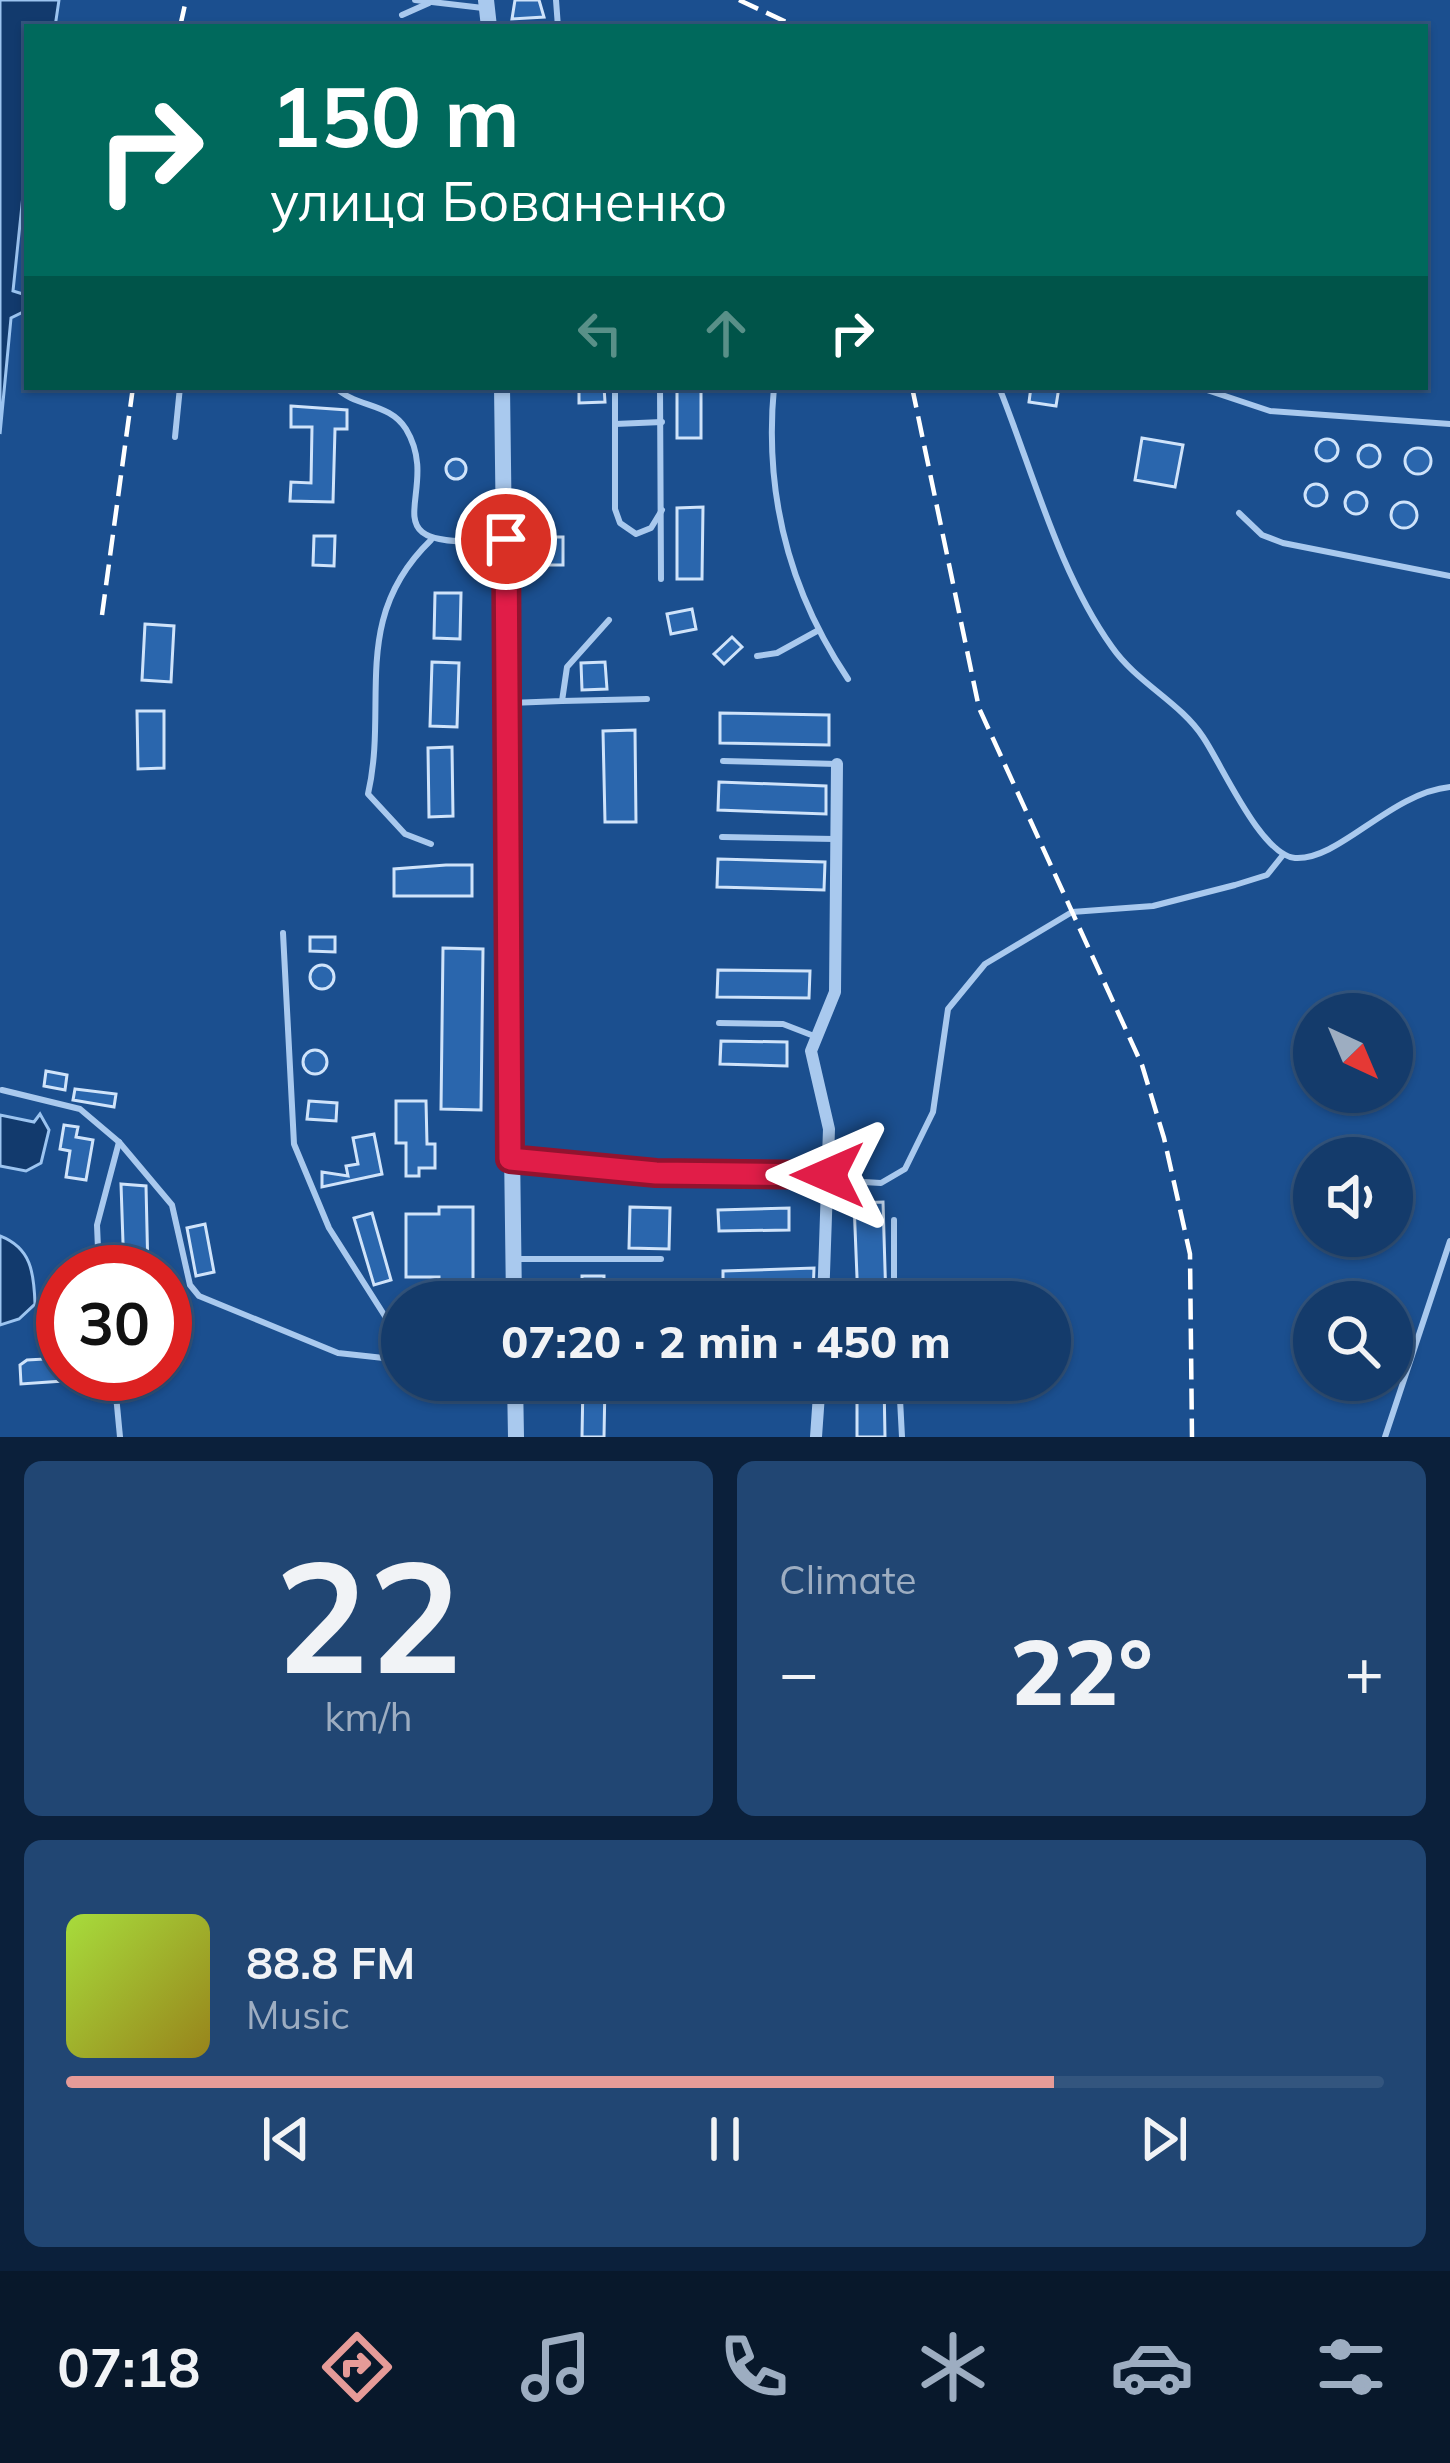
<!DOCTYPE html>
<meta charset="utf-8">
<style>
:root{--surface:#143b6b;--page:#214673;--text:#f1f3f6;--muted:#9dadc1;--line:#33557e;--accent:#e69b98}
body{margin:0;font-family:Mulish,sans-serif;background:var(--page);color:var(--text);height:100vh;display:flex;flex-direction:column;font-size:45px;white-space:nowrap}
*{box-sizing:border-box;margin:0}
p{font-size:39px;color:var(--muted)}
.icon{flex:none;width:66px;height:66px;fill:none;stroke:currentColor;stroke-width:2;stroke-linecap:round;stroke-linejoin:round}
.map{position:relative;height:1437px;overflow:hidden}
.side{display:flex;flex-direction:column;gap:24px;padding:24px;background:#0b203b;flex:1}
.side>*{flex:none}
.banner{position:absolute;left:24px;top:24px;width:1404px;height:366px;border-radius:0px;box-shadow:0 3px 9px #0004,0 0 0 3px var(--line);background:#00695c;color:#fff;overflow:hidden}
.needle{width:78px;rotate:136deg}
.tools{position:absolute;left:1293px;top:993px;display:grid;gap:24px}
.tools a{display:grid;place-items:center;width:120px;height:120px;border-radius:50%;background:var(--surface);box-shadow:0 3px 9px #0004,0 0 0 3px var(--line);font-size:60px}
.speed{position:absolute;left:36px;top:1245px;display:flex;gap:24px;font-size:60px;font-weight:700;text-align:center}
.speed>*{display:grid;place-content:center;width:156px;height:156px;border-radius:50%;background:var(--surface);box-shadow:0 3px 9px #0004,0 0 0 3px var(--line);line-height:1}
.speed .limit{border:18px solid #d22;background:#fff;color:#111}
.pin{position:absolute;display:grid;place-items:center;width:102px;height:102px;color:#fff;margin:-51px;border:6px solid #fff;border-radius:50%;box-shadow:0 3px 12px #0007}
.me{position:absolute;width:132px;margin:-66px;rotate:270deg;stroke-linejoin:round;filter:drop-shadow(0 0 9px #0008)}
.turn{display:flex;align-items:center;gap:42px;height:252px;padding:0 48px;font-size:54px}
.turn .icon{width:156px;height:156px;stroke-width:2.5}
.turn b{display:block;font-size:84px;line-height:102px}
.lanes{display:flex;align-items:center;height:114px;padding:0 48px;background:#0003;justify-content:center;gap:60px;direction:ltr}
.lanes .off{opacity:.35}
.big{font-size:90px;font-weight:800;line-height:1.1}
.side .card{flex:1;display:flex;flex-direction:column;justify-content:center;gap:18px;min-width:0;padding:0 42px;border-radius:18px;background:var(--page)}
.side .dial{align-items:center;gap:0}
.dial b{font-size:156px;line-height:1}
.song{display:flex;align-items:center;gap:36px}
.cover{width:144px;height:144px;border-radius:18px;background:linear-gradient(135deg,hsl(80 70% 55%),hsl(50 70% 35%))}
.played{height:12px;border-radius:6px;background:linear-gradient(90deg,var(--accent) 75%,var(--line) 75%)}
.keys{display:flex;justify-content:space-around;direction:ltr}
.heat{display:flex;justify-content:space-between;align-items:center;font-size:66px;direction:ltr}
.side .tiles{flex:1;display:grid;gap:24px;grid-template-columns:1fr 1fr}
.card:last-child{grid-column:span 2}
.trip{position:absolute;left:381px;top:1281px;width:690px;height:120px;border-radius:60px;background:var(--surface);box-shadow:0 3px 9px #0004,0 0 0 3px var(--line);font-weight:800;line-height:120px;text-align:center}
.tab-bar{display:flex;height:192px;justify-content:space-around;align-items:center;background:#08182b;color:var(--muted)}
.tab-bar .icon{width:84px;height:84px}
.tab-bar .current{color:var(--accent)}
.tab-bar b{font-size:54px;color:var(--text)}
.map>svg:first-child{display:block}
.water{fill:#123a6d;stroke:#9cc4f0;stroke-width:3}
.building{fill:#2a66ad;stroke:#cfe3fa;stroke-width:3}
.lines{fill:none;stroke-linecap:round;stroke-linejoin:round}
.service{stroke:#a9c9ee;stroke-width:6}
.minor{stroke:#a9c9ee;stroke-width:12}
.tertiary{stroke:#a9c9ee;stroke-width:16}
.rail{stroke:#fff;stroke-width:4.5;stroke-dasharray:21 9;stroke-linecap:butt}
.route-casing{stroke:#92132f;stroke-width:30}
.route{stroke:#e11d48;stroke-width:21}
</style>
<div class="map">
<svg width="1450" height="1437" viewBox="0 0 1450 1437">
<rect width="100%" height="100%" fill="#1b4f8f"/>
<!-- water -->
<g class="water">
<polygon points="0,0 59,0 55,27 27,27 27,157 13,291 26,295 27,310 11,318 0,434"/>
<polygon points="40,1114 49,1130 41,1163 26,1171 0,1166 0,1115 34,1122"/>
<path d="M0 1236C31 1248 34 1272 35 1304L19 1319 0 1325Z"/>
</g>
<!-- building -->
<g class="building">
<polygon points="515,0 539,0 544,17 512,19"/>
<polygon points="579,387 604,387 605,402 579,403"/>
<rect x="677" y="387" width="24" height="51"/>
<polygon points="1031,387 1059,387 1056,406 1029,402"/>
<polygon points="291,406 347,410 347,429 335,429 333,502 290,501 291,482 311,483 312,427 291,427"/>
<polygon points="1142,438 1183,445 1175,487 1135,480"/>
<circle cx="1327" cy="450" r="11"/>
<circle cx="1369" cy="456" r="11"/>
<circle cx="1418" cy="461" r="13"/>
<circle cx="456" cy="469" r="10"/>
<circle cx="1316" cy="495" r="11"/>
<circle cx="1356" cy="503" r="11"/>
<circle cx="1404" cy="515" r="13"/>
<polygon points="703,507 702,579 677,579 677,508"/>
<polygon points="314,536 335,536 334,566 313,565"/>
<polygon points="538,537 563,537 563,565 539,565"/>
<polygon points="435,593 461,593 460,639 434,638"/>
<polygon points="692,609 696,629 671,634 667,614"/>
<polygon points="145,624 174,626 171,682 142,680"/>
<polygon points="732,637 742,647 724,664 714,654"/>
<polygon points="432,662 459,663 457,727 430,726"/>
<polygon points="605,662 607,689 582,690 581,663"/>
<polygon points="137,711 164,711 164,768 138,769"/>
<polygon points="720,713 829,715 829,745 720,743"/>
<polygon points="635,730 636,822 605,822 603,731"/>
<polygon points="452,747 453,816 429,817 428,748"/>
<polygon points="719,782 826,786 826,814 718,810"/>
<polygon points="718,859 825,862 824,890 717,887"/>
<polygon points="446,865 472,865 472,896 394,896 394,869"/>
<polygon points="310,937 335,937 335,952 310,951"/>
<polygon points="443,948 483,949 481,1110 441,1109"/>
<circle cx="322" cy="977" r="12"/>
<polygon points="718,970 810,971 809,998 717,997"/>
<polygon points="721,1041 787,1042 787,1066 720,1064"/>
<circle cx="315" cy="1062" r="12"/>
<polygon points="46,1071 67,1075 65,1090 44,1086"/>
<polygon points="75,1089 116,1094 114,1107 73,1100"/>
<polygon points="309,1101 337,1103 336,1121 307,1119"/>
<polygon points="396,1101 426,1101 427,1144 435,1144 435,1168 419,1168 419,1176 406,1176 406,1143 396,1143"/>
<polygon points="64,1125 78,1127 76,1137 93,1140 86,1180 66,1177 70,1151 60,1149"/>
<polygon points="374,1134 382,1174 322,1187 322,1172 348,1176 346,1166 358,1164 353,1138"/>
<polygon points="121,1184 146,1186 148,1272 124,1272"/>
<polygon points="883,1202 886,1302 858,1302 854,1203"/>
<polygon points="439,1207 473,1207 473,1302 439,1302 439,1277 406,1277 406,1214 439,1214"/>
<polygon points="630,1207 670,1208 669,1249 629,1248"/>
<polygon points="789,1208 789,1230 719,1231 718,1210"/>
<polygon points="372,1213 391,1280 374,1285 354,1218"/>
<polygon points="205,1224 214,1272 196,1276 187,1228"/>
<polygon points="814,1268 813,1294 723,1297 723,1271"/>
<rect x="582" y="1276" width="22" height="26"/>
<polygon points="63,1358 63,1381 21,1384 20,1365 27,1360"/>
<polygon points="787,1380 809,1380 808,1400 786,1400"/>
<polygon points="857,1380 884,1380 885,1437 857,1437"/>
<polygon points="583,1382 605,1382 604,1437 582,1437"/>
</g>
<g class="lines">
<!-- service -->
<g class="service">
<polyline points="415,0 483,8"/>
<polyline points="556,0 558,27"/>
<polyline points="402,15 429,3"/>
<path d="M335 387C356 408 389 402 406 429 446 495 357 551 499 540"/>
<polyline points="615,387 615,509 620,523 636,534 651,528 662,510"/>
<polyline points="660,387 661,579"/>
<path d="M774 387C764 493 789 591 848 679"/>
<path d="M999 387C1033 472 1059 573 1112 647 1137 683 1180 702 1203 737 1222 765 1261 855 1295 858 1339 861 1390 793 1450 787"/>
<polyline points="1198,387 1270,411 1450,424"/>
<polyline points="615,424 662,422"/>
<polyline points="175,437 180,387"/>
<polyline points="1239,513 1262,535 1283,543 1450,576"/>
<path d="M431 540C349 619 389 703 368 794L405 834 431 844"/>
<polyline points="757,656 777,653 817,631"/>
<polyline points="562,701 647,699"/>
<polyline points="510,703 562,701 567,667 609,620"/>
<polyline points="723,761 837,764"/>
<polyline points="722,837 835,839"/>
<polyline points="283,933 294,1144 329,1228 402,1343"/>
<polyline points="719,1023 783,1024 814,1036"/>
<polyline points="2,1090 80,1109 119,1142 172,1205 190,1285 199,1296 338,1353 402,1360"/>
<polyline points="828,1180 881,1183 905,1169 933,1112 948,1009 985,964 1072,912 1153,906 1235,885 1267,875 1283,855"/>
<polyline points="516,1259 661,1259"/>
<polyline points="99,1272 97,1225 119,1142"/>
<polyline points="894,1302 894,1220"/>
<polyline points="114,1374 120,1437"/>
<polyline points="899,1380 902,1437"/>
<polyline points="1385,1437 1450,1241"/>
</g>
<!-- minor -->
<g class="minor">
<polyline points="510,1159 656,1173 828,1175"/>
<polyline points="823,1302 829,1129 811,1051 835,992 837,764"/>
<polyline points="816,1437 820,1380"/>
</g>
<!-- tertiary -->
<g class="tertiary">
<polyline points="486,0 489,27"/>
<polyline points="502,387 514,1302"/>
<polyline points="515,1380 516,1437"/>
</g>
<!-- rail -->
<g class="rail">
<polyline points="739,0 797,27"/>
<polyline points="180,27 186,0"/>
<polyline points="912,387 979,708 1142,1065 1164,1138 1190,1254 1192,1437"/>
<polyline points="102,615 133,387"/>
</g>
</g>
<g class="lines">
<defs>
<polyline id="route" points="506,539 510,1159 656,1173 828,1175"/>
</defs>
<!-- route casing -->
<use href="#route" class="route-casing"/>
<!-- route -->
<use href="#route" class="route"/>
</g>
</svg>
<div class="tools">
<a><svg class="needle" viewBox="-14 -14 28 28"><path d="M0-13l5 13h-10z" fill="#e53935"/><path d="M0 13l5-13h-10z" fill="#9dadc1"/></svg></a>
<a><svg class="icon" aria-label="sound" viewBox="0 0 24 24"><path d="M4 9h4l5-4v14l-5-4H4zM17 9q2 3 0 6"/></svg></a>
<a><svg class="icon" aria-label="search" viewBox="0 0 24 24"><circle cx="10" cy="10" r="6"/><path d="M15 15l6 6"/></svg></a>
</div>
<div class="speed"><div class="limit">30</div></div>
<div class="pin" style="left:506px;top:539px;background:#d93025"><svg class="icon" aria-label="arrive" viewBox="0 0 24 24"><path d="M6 21V4h12l-3 4 3 4H6"/></svg></div>
<svg class="me" style="left:828px;top:1175px" viewBox="-20 -20 40 40"><path d="M0-17L14 15 0 8-14 15z" fill="#e11d48" stroke="#fff" stroke-width="4"/></svg>
<div class="trip">07:20 · 2 min · 450 m</div>
<div class="banner">
<div class="turn"><svg class="icon" aria-label="right" viewBox="0 0 24 24"><path d="M7 20v-9h11M14 6l5 5-5 5"/></svg><div><b>150 m</b>улица Бованенко</div></div>
<div class="lanes"><svg class="icon off" aria-label="left" viewBox="0 0 24 24"><path d="M17 20v-9H6M10 6l-5 5 5 5"/></svg><svg class="icon off" aria-label="ahead" viewBox="0 0 24 24"><path d="M12 20V5M6 11l6-6 6 6"/></svg><svg class="icon" aria-label="right" viewBox="0 0 24 24"><path d="M7 20v-9h11M14 6l5 5-5 5"/></svg></div>
</div>
</div>
<section class="side">
<div class="tiles">
<div class="card dial"><b>22</b><p>km/h</p></div>
<div class="card"><p>Climate</p>
<div class="heat"><a>−</a><b class="big">22°</b><a>+</a></div>
</div>
<div class="card">
<div class="song"><i class="cover"></i><div><b>88.8 FM</b><p>Music</p></div></div>
<div class="played"></div>
<div class="keys"><svg class="icon" aria-label="previous" viewBox="0 0 24 24"><path d="M18 5L8 12l10 7zM5 5v14"/></svg><svg class="icon" aria-label="pause" viewBox="0 0 24 24"><path d="M8 5v14M16 5v14"/></svg><svg class="icon" aria-label="next" viewBox="0 0 24 24"><path d="M6 5l10 7-10 7zM19 5v14"/></svg></div>
</div>
</div>
</section>
<nav class="tab-bar">
<b>07:18</b>
<svg class="icon current" aria-label="directions" viewBox="0 0 24 24"><path d="M12 3l9 9-9 9-9-9zM9 14v-3h6M13 9l2 2-2 2"/></svg>
<svg class="icon" aria-label="music" viewBox="0 0 24 24"><path d="M9 18V5l10-2v13"/><circle cx="6" cy="18" r="3"/><circle cx="16" cy="16" r="3"/></svg>
<svg class="icon" aria-label="phone" viewBox="0 0 24 24"><path d="M5 4h4l2 5-3 2q2 4 5 5l2-3 5 2v4C11 20 4 13 5 4z"/></svg>
<svg class="icon" aria-label="climate" viewBox="0 0 24 24"><path d="M12 3v18M4 7l16 10M4 17L20 7"/></svg>
<svg class="icon" aria-label="car" viewBox="0 0 24 24"><path d="M5 17H2v-5l4-1 3-4h7l3 4 3 1v5h-3M9 17h6M6 11h13"/><circle cx="7" cy="17" r="2"/><circle cx="17" cy="17" r="2"/></svg>
<svg class="icon" aria-label="filters" viewBox="0 0 24 24"><path d="M4 7h16M4 17h16"/><circle cx="9" cy="7" r="2"/><circle cx="15" cy="17" r="2"/></svg>
</nav>
